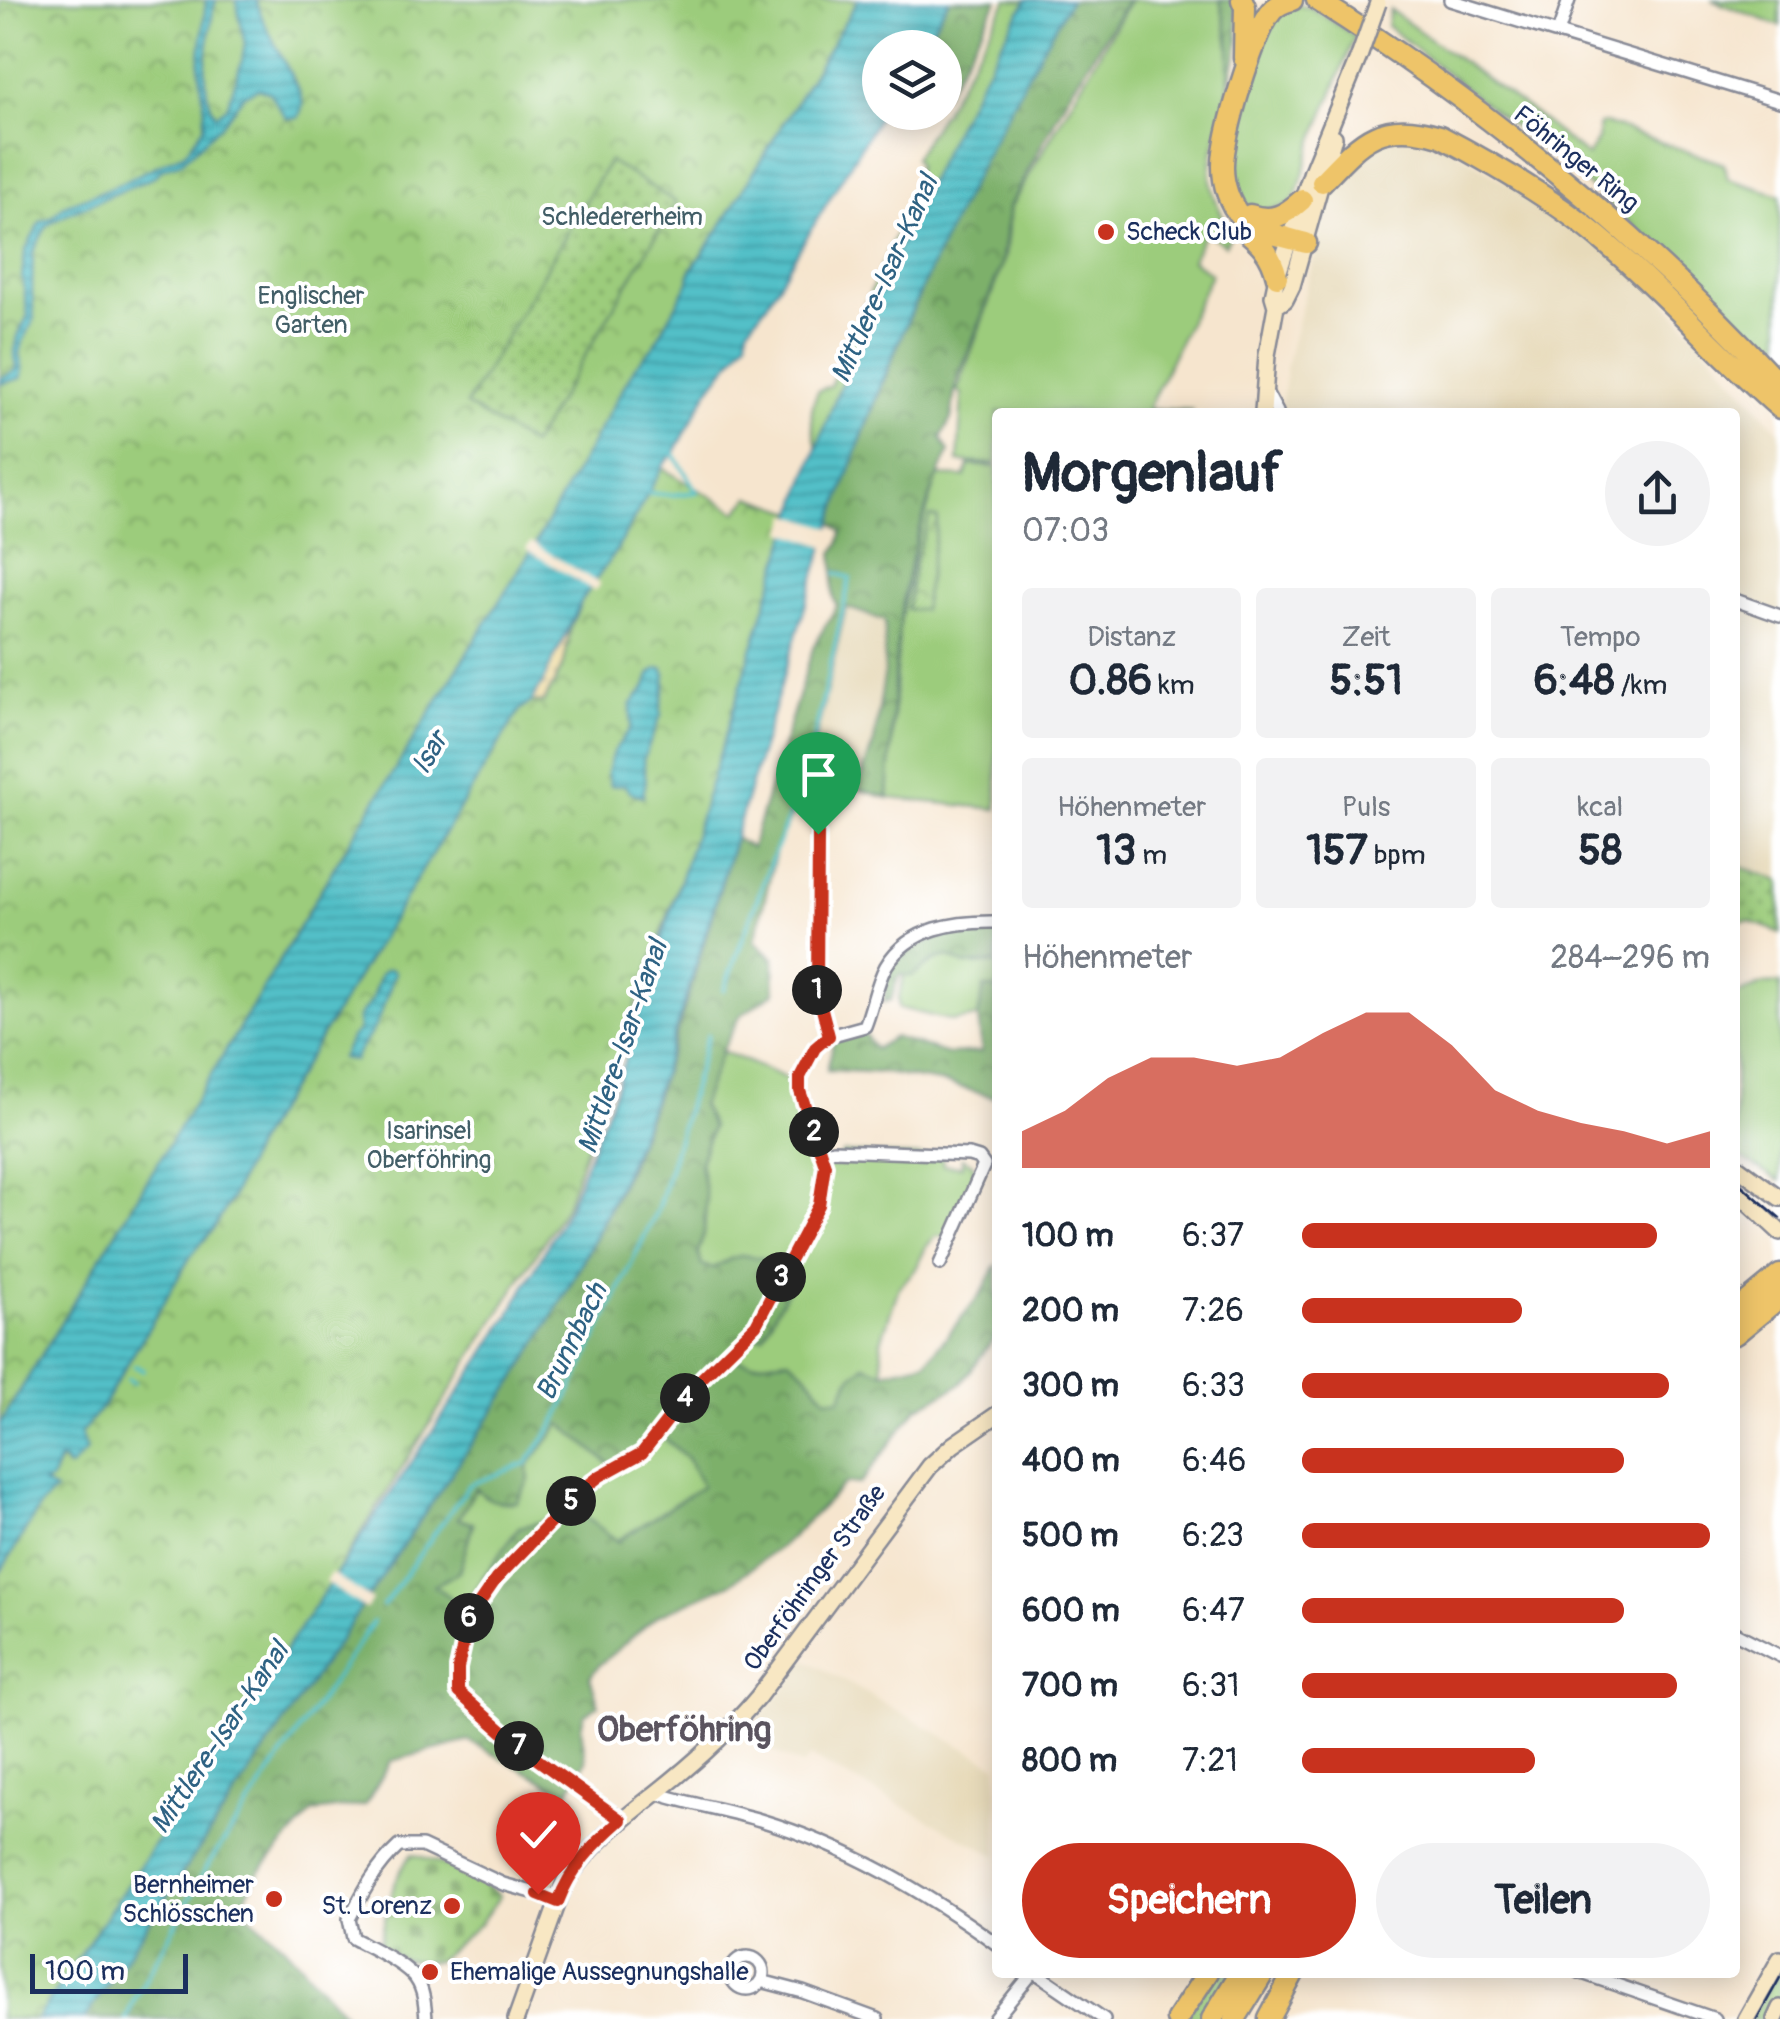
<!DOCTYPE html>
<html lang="de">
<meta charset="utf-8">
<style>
body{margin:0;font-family:Pangolin,sans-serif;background:#f2f2f3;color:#1f2937;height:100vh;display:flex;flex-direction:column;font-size:38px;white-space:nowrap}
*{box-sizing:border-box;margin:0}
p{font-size:32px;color:#747a83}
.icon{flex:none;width:55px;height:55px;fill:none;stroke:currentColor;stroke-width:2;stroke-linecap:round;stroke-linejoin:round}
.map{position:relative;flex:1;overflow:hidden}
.details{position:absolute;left:992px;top:408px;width:748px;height:1570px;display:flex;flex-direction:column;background:#fff;border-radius:10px;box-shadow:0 5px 25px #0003}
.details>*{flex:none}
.fabs{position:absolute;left:862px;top:30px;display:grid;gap:20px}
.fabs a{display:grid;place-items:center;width:100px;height:100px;border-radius:50%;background:#fff;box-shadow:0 5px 25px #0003;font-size:50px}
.scale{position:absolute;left:30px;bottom:25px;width:158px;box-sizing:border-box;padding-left:10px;border:5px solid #1b2f5e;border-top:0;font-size:28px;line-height:35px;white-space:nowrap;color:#1b2f5e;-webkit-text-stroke:8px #fff;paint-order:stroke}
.pin{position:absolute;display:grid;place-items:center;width:85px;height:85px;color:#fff;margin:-102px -42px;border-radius:50% 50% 50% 0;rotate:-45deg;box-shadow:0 0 10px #0007}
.pin .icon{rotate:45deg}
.km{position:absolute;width:50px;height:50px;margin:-25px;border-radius:50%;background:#222;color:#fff;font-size:28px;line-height:50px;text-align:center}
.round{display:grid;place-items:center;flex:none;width:105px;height:105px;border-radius:52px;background:#f2f2f3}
.summary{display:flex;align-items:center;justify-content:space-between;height:170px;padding:0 30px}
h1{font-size:55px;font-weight:700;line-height:75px}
.metrics{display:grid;grid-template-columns:repeat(3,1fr);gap:15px;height:170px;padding:10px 30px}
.metrics div{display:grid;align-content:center;border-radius:10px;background:#f2f2f3;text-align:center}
.metrics b{font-size:42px;font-weight:700}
.metrics small{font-size:28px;font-weight:400}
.metrics p{font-size:28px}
.chart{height:280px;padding:20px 30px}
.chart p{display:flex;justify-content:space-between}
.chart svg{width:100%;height:180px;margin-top:10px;fill:#c8321e;opacity:.7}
.action{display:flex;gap:20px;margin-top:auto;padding:20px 30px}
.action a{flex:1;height:115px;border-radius:60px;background:#c8321e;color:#fff;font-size:40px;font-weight:700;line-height:115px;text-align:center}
.action a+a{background:#f2f2f3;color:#1f2937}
ul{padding:0 30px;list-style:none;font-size:32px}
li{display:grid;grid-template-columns:160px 120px 1fr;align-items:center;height:75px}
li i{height:25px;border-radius:12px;background:#c8321e}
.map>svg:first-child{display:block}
.built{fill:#e7daba}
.grass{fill:#9ccc7b;stroke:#5c7e6c;stroke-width:2.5}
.forest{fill:url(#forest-crowns);stroke:#4c7064;stroke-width:2.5;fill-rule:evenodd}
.sand{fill:url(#sand-dots);stroke:#84847e;stroke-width:2.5}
.cemetery{fill:url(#cemetery-stones);stroke:#5c7e6c;stroke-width:2.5}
.park{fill:url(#park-crowns);stroke:#5c7e6c;stroke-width:2.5}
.garden{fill:url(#garden-dots);stroke:#5c7e6c;stroke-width:2.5}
.water{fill:url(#water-rules);stroke:#367893;stroke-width:2.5}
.pier{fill:#f6e5ce}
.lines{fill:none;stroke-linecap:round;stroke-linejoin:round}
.stream{stroke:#52c0c8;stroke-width:4}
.street-casing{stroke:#888a96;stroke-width:16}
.secondary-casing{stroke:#888a96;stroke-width:20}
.highway-casing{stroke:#888a96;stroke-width:25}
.street{stroke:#fff;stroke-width:11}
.secondary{stroke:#f8e7c3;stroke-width:15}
.highway{stroke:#eec469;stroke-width:20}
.tram{stroke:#1b2f5e;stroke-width:2.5}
.secondary-bridge-casing{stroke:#888a96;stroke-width:20;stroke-linecap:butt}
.secondary-bridge{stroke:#f8e7c3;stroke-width:15}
.route-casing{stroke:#fff;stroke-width:20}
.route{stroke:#c8321e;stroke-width:12}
.poi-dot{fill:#c8321e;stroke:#fff;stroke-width:4}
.labels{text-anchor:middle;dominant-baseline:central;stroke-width:8;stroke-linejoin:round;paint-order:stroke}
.street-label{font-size:25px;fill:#1b2f5e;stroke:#fff}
.park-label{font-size:25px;fill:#425e67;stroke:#fff}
.poi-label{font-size:25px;fill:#1b2f5e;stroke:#fff;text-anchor:start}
.water-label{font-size:28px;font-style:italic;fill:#2e6283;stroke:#fff}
.district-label{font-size:35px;font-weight:bold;fill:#5b545f;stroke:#fff}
</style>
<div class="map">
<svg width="1780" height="2019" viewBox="0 0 1780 2019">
<defs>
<pattern id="forest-crowns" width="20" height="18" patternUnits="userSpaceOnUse" patternTransform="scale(2.5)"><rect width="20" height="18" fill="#7db06b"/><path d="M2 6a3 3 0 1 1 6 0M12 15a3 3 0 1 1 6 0" fill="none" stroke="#66905b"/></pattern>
<pattern id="sand-dots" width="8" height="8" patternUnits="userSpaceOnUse" patternTransform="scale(2.5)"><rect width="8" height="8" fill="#eeda9e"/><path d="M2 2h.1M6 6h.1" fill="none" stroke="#ccbb8a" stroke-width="1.8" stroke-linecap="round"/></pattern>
<pattern id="cemetery-stones" width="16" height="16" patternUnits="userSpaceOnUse" patternTransform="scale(2.5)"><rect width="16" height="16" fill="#9ccc7b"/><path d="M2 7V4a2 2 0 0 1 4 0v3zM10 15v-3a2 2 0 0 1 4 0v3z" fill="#7ea668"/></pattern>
<pattern id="park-crowns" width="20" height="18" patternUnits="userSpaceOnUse" patternTransform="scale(2.5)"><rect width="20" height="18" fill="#9ccc7b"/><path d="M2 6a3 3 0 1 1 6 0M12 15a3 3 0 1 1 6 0" fill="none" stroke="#7ea668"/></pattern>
<pattern id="garden-dots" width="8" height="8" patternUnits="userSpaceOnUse" patternTransform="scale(2.5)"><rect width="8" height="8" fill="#9ccc7b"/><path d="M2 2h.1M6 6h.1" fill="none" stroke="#7ea668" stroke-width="1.8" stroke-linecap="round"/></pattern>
<pattern id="water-rules" width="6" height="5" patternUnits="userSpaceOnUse" patternTransform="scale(2.5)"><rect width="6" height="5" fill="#52c0c8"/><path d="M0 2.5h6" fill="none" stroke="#439ca6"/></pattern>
</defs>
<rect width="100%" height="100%" fill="#fff"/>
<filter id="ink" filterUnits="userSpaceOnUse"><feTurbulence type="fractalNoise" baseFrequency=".01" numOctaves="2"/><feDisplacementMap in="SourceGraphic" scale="20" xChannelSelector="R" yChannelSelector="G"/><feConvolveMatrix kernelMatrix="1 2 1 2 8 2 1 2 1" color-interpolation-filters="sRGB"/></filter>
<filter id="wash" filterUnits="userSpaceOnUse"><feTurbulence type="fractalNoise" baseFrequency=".0048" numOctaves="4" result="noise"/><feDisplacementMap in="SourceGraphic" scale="40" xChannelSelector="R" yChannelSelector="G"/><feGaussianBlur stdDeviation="2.25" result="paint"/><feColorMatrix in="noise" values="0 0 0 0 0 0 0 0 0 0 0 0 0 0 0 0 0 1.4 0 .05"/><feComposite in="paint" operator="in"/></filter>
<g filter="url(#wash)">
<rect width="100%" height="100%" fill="#f6e5ce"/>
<path class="built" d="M1384 135 1438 139 1601 244 1661 296 1780 432V881L1735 864V412H1280L1287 363 1331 189 1343 165Z
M846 606 885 621 884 676 874 742 857 789 818 794 804 790Z
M805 1659 997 1766V1856L810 1757 803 1766 744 1737 792 1679Z"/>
<path class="grass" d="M1007 0H1027C944 144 873 292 817 448 812 424 807 412 819 390L830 386 916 187 917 164 914 158 942 113 945 112V108Z
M1130 0H1220C1227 30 1234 62 1228 92 1216 153 1194 172 1232 232L1225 245 1205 232 1192 260 1211 274 1148 409 1192 410V412H998L997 464 958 462 962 394 957 391 1005 257 1010 208Z
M1711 0H1780V26Z
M1298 5 1312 8 1355 36 1312 145 1298 193 1288 206 1257 212 1237 199 1233 187 1231 154 1257 56 1281 9Z
M1390 10 1528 109 1587 156 1598 140 1599 125 1605 123 1724 164 1728 179 1780 195V365L1600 195 1387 26Z
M969 465 997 467V809L888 798 899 627 916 544 938 476 965 477Z
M947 956 966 965 997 963V988L984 989 978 1017 953 1021 899 1008 898 1000 904 975C916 976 931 960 947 956Z
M1780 983V1181L1735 1154V995L1764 984Z
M722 1051 788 1079 807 1151H813L815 1162 832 1164 844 1153 942 1157 943 1165 962 1166V1158L973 1164 976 1173 947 1237 936 1236 926 1247 916 1269 899 1287 881 1341 883 1372 849 1379 841 1400 826 1398 806 1373 789 1359 753 1363 730 1358 756 1336 732 1258 713 1269 702 1265 698 1253 704 1233 706 1198 700 1162 712 1127 701 1105Z
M561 1423 661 1435 687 1458 703 1486 617 1541 519 1527 463 1606 433 1586 459 1572 473 1524 458 1520 477 1486 527 1466Z
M1780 1968V1999L1771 2019H1751Z
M1214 1973H1234L1205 2019H1184Z"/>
<path class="forest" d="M949 0H998L945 94V48H921Z
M1070 0H1128L1068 95 1009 207 1001 266 956 384 951 419 941 438 949 452C924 505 905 570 899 629 892 685 892 742 888 798L857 789 874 742 884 676 885 621 846 607 804 790 777 846 755 941 774 958 775 992 740 1016 722 1051 701 1105 712 1127 700 1162 706 1198 704 1233 698 1253 702 1265 713 1268C735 1256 742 1251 766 1260L773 1273 792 1281 763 1336H755L731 1358 753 1363 789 1359 806 1373 826 1398 840 1399 849 1379 865 1365 883 1372 926 1362 982 1292 997 1264V1334L961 1384 917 1408 860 1484 846 1483 784 1544 731 1583 657 1616 599 1665 590 1677 599 1705 584 1715 581 1728 586 1761 567 1793 469 1741 391 1761 365 1805 313 1812 259 1872 240 1907 283 1945 349 2019H84L515 1379C563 1301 608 1221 641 1136 678 1039 705 937 735 838L751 848 814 645 837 606C828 590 837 571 833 553L839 545 842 532 832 522 852 462 903 332 960 202 1042 48ZM561 1424 618 1471 661 1435 687 1458 702 1486 618 1541 580 1513 519 1527 463 1606 434 1586 459 1572 473 1523 458 1519 476 1488C488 1502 498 1503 517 1502L529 1480 528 1466Z
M1220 0H1235L1239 42 1229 89V40Z
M972 927 997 932V963L965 965 947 956 936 959 912 976 899 975 891 1000 884 1002C885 994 885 985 888 977 898 944 943 937 972 927Z
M984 988H997V1098L945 1083 885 1073 827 1070 834 1040 864 1033 875 1049 894 1037 948 1054 982 1052 978 1017Z"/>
<path class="sand" d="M571 626 564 664 543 703 531 702Z"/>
<path class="cemetery" d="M412 1854C445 1863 474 1875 500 1896L479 1925 437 1961 422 1962 403 1959 382 1950 380 1941C387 1910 391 1879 412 1854Z"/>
<path class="park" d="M0 0H858L717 233 690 271 689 282 653 347 635 367 535 544 335 866 265 986 0 1424Z
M662 468 737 512 750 497 795 512 714 784 566 1206 323 1594 37 2019H0V1573L41 1504 54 1492 43 1485 51 1479 61 1458 67 1467 82 1444 80 1434 83 1430 102 1407 190 1257 214 1228 230 1201 255 1145 519 711 531 702 544 703 564 664 571 626 582 600 617 549Z
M930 516 938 518 923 610 907 609 916 558Z"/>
<path class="garden" d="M609 161 676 202 532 445 466 405Z
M1735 864 1780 881V933L1750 921H1735Z"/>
<path class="water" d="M206 0H216L213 10C209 41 197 87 216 115L227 107 242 61 245 43 236 0H256L263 20 300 93 303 105 298 118H286L269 92 258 88 243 96 224 122 182 162 164 168 152 178 66 214 47 225 33 252 32 291 34 320 24 339 19 354 23 370 21 378 0 384V379L15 371 17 366 14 356 18 336 28 315 22 276 25 252 40 222 51 218 66 204 108 189 180 155 186 152 204 126 205 111 199 66Z
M858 0H949L921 47 880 48 881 113 766 305 748 328 747 340 708 391 674 454 665 463 617 549 582 600 541 686 531 702 519 711 255 1145 230 1201 214 1228 190 1257 102 1407 80 1434 86 1451 69 1468 63 1460H59L51 1480 43 1484 55 1491 41 1504 0 1573V1424L265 986 335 866 535 544 635 367 653 347 689 282 690 272 717 233Z
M1027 0H1070C1005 111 947 226 897 345 845 471 806 602 767 732 732 849 696 964 660 1080 623 1188 575 1282 515 1379L84 2019H37L481 1359 509 1315 568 1208 615 1090 803 486C864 319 933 153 1027 0Z
M663 668C671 683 659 699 661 715L643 760 646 780 643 796 629 792 625 785 610 786 607 772 613 752 631 728V705L646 687 650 675 656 669Z
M390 969 395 972C389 990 383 1009 375 1026 369 1039 358 1047 354 1061L341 1058 351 1038 359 1030 358 1018 372 1000 380 975 385 970Z"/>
<path class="pier" d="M789 514 835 529 828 547 784 532Z
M531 542 600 584 594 591 526 549Z
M331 1573 372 1600 366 1609 325 1582Z"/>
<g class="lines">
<path class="stream" d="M649 493 672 495 697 492 674 454 670 453
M724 990 773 856 806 775 850 578 836 573
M135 1366 143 1370
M128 1379 134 1383
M383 1606 469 1485 527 1463 555 1424 658 1208 708 1035
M126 2019 134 2000 208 1865 373 1622"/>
</g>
</g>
<g filter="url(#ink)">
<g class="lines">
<g class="street-casing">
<path id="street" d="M1450 0 1780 101
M1558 33 1569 0
M1265 390 1277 412
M1735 600 1780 616
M818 794 817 991 829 1036
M821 1153 833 1150 969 1155 979 1158 984 1165 940 1264
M1735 1633 1780 1656
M656 1793C690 1804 726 1810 760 1820 847 1846 925 1892 998 1945
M621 1819 520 1747 458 1691 457 1668 469 1618 496 1579 583 1490 600 1476 642 1453 694 1386 756 1325 819 1205 825 1165 800 1091V1077L815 1048 829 1036 865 1026C873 1006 876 984 886 966 909 927 957 921 998 922
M731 1973a16 16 0 1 1 32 0a16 16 0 1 1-32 0Z
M1035 1972 1104 2019
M1579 1972 1715 2019
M761 1981 803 1992 877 2019
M426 2019C425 2006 424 1990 416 1979 405 1963 370 1948 353 1938L349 1919C363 1892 376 1867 399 1846H422L503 1884 547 1896 558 1902
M995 2019 1033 1972"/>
</g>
<g class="secondary-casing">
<path id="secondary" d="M1276 306 1285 300 1292 286 1334 137
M1263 412 1267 355 1276 306 1273 296 1277 277 1312 171 1360 54
M1735 1165 1780 1198
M1735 1190 1780 1232
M516 2019 565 1882C590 1845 621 1821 655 1794 692 1765 727 1734 758 1697L930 1466 953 1445 998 1414
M1746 2019 1780 1959
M1775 2019 1780 2008"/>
</g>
<g class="highway-casing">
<path id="highway" d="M1242 0 1245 7 1244 58
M1292 0C1284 2 1277 5 1272 11 1254 32 1222 138 1223 167 1223 184 1229 204 1241 217 1256 232 1286 237 1306 243
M1317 0C1487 107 1643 237 1780 385
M1322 182C1361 141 1379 118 1440 136 1495 165 1560 203 1607 244 1668 296 1720 356 1780 408
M1250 215C1272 223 1285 215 1302 200
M1241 227C1260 242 1271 252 1277 277
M1735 1312 1780 1275
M1735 1334 1780 1297
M1177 2019 1208 1972
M1212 2019 1241 1972
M1235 2019 1264 1972
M1269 2019 1294 1972"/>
</g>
<use href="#street" class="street"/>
<use href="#secondary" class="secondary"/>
<use href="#highway" class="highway"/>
<path class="tram" d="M1735 1180 1780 1218
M1757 2019 1780 1978"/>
<g class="secondary-bridge-casing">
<path id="secondary-bridge" d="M1360 54 1378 3"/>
</g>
<use href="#secondary-bridge" class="secondary-bridge"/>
</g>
</g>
<g class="lines" filter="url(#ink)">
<g class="route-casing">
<path id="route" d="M538 1894 558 1902C571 1867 594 1844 621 1820L520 1747 458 1692V1668L469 1618 496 1579 582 1490 600 1476 642 1453 694 1386 756 1325 819 1205 825 1165 800 1091V1077L815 1048 829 1036 817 990 818 834"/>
</g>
<use href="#route" class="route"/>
</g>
<g class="poi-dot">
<circle cx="1106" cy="232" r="10"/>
<circle cx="274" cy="1899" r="10"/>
<circle cx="452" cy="1906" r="10"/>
<circle cx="430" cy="1972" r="10"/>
</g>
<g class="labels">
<g class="street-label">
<text transform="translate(1576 159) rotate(39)">Föhringer Ring</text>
<text transform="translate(815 1578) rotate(-54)">Oberföhringer Straße</text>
</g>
<g class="park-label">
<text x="622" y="217">Schledererheim</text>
<text x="311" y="296">Englischer<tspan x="311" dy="29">Garten</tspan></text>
<text x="429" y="1131">Isarinsel<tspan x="429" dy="29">Oberföhring</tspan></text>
</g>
<g class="poi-label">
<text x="1126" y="232">Scheck Club</text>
<text x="254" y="1885" text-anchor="end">Bernheimer<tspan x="254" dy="29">Schlösschen</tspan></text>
<text x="432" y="1906" text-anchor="end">St. Lorenz</text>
<text x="450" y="1972">Ehemalige Aussegnungshalle</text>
</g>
<g class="water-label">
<text transform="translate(885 279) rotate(-66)">Mittlere-Isar-Kanal</text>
<text transform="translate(430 753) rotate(-60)">Isar</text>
<text transform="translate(623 1047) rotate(-71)">Mittlere-Isar-Kanal</text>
<text transform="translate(572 1342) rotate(-64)">Brunnbach</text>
<text transform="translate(220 1738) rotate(-56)">Mittlere-Isar-Kanal</text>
</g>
<g class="district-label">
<text x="684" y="1730">Oberföhring</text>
</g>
</g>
</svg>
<div class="fabs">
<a><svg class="icon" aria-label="layers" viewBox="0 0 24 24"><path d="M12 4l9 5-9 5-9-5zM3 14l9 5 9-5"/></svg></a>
</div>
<div class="scale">100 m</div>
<div class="pin" style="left:818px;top:834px;background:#1e9e55"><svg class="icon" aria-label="arrive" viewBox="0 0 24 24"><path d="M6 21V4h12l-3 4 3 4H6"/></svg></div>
<div class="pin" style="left:538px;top:1894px;background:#d93025"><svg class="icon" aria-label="check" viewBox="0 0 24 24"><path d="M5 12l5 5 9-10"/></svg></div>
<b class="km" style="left:817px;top:990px">1</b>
<b class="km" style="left:814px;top:1132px">2</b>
<b class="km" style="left:781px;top:1277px">3</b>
<b class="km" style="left:685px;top:1398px">4</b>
<b class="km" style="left:571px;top:1501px">5</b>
<b class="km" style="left:469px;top:1618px">6</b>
<b class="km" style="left:519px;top:1746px">7</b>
<section class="details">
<div class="summary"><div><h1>Morgenlauf</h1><p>07:03</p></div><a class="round"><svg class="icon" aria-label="share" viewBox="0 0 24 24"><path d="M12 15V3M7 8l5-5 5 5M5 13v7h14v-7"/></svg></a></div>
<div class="metrics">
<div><p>Distanz</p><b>0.86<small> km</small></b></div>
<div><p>Zeit</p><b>5:51</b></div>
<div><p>Tempo</p><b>6:48<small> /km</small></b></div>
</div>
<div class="metrics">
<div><p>Höhenmeter</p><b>13<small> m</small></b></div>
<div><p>Puls</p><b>157<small> bpm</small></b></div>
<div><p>kcal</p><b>58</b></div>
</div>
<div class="chart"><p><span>Höhenmeter</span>284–296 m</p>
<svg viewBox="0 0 160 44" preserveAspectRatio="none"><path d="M0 44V35L10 30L20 22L30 17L40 17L50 19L60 17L70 11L80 6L90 6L100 14L110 25L120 30L130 33L140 35L150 38L160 35V44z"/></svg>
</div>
<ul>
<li><b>100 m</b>6:37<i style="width:87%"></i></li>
<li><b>200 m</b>7:26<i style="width:54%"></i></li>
<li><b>300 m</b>6:33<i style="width:90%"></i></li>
<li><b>400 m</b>6:46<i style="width:79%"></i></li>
<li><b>500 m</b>6:23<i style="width:100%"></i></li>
<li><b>600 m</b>6:47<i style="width:79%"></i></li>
<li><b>700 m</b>6:31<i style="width:92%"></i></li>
<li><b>800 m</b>7:21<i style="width:57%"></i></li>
</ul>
<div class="action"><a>Speichern</a><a>Teilen</a></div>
</section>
</div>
